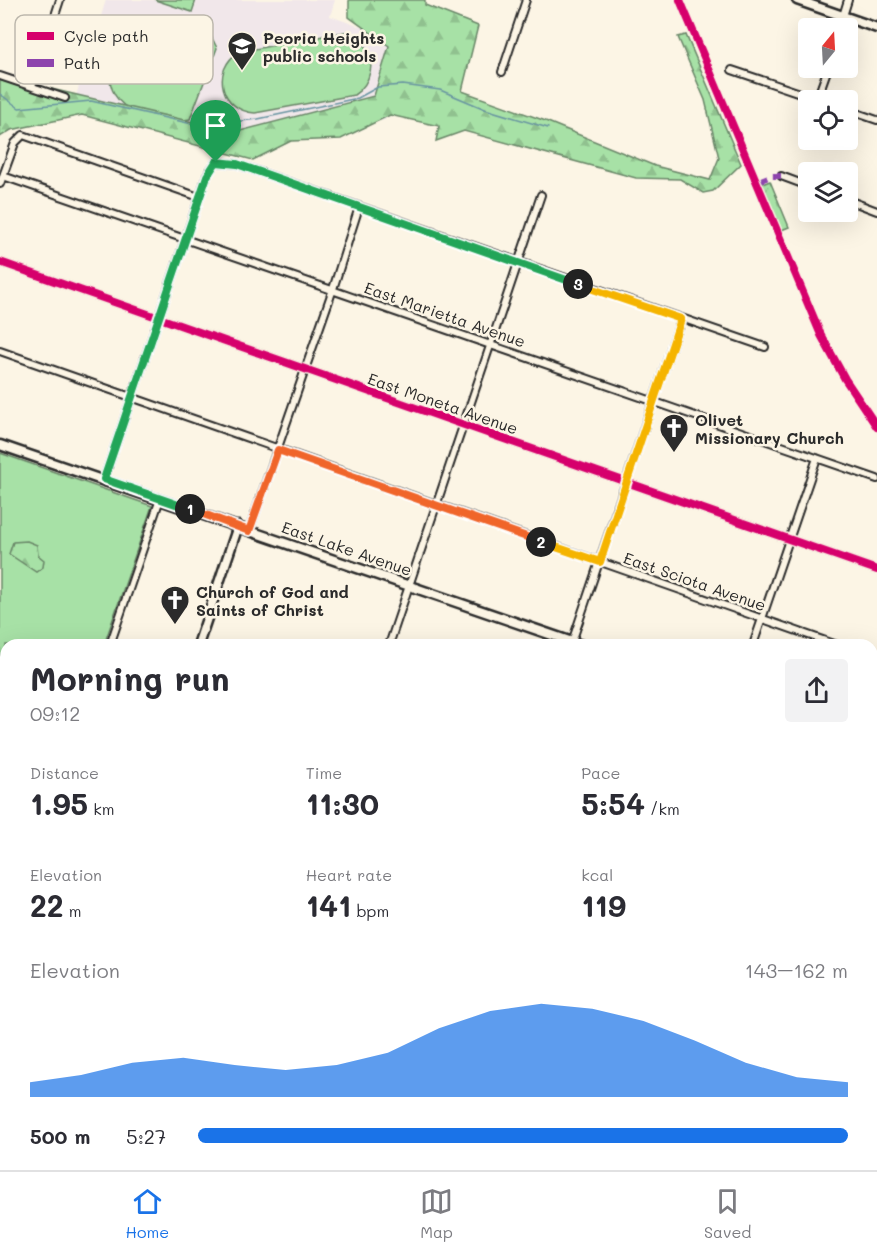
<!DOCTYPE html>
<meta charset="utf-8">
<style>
body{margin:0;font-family:Mali,sans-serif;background:#f2f2f3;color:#2b2b33;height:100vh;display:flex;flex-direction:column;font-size:22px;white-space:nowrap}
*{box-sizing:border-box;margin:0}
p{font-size:20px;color:#7c7c81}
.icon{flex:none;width:33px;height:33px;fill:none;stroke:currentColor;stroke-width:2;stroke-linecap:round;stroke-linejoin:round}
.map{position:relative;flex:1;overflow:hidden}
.drawer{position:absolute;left:0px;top:639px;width:878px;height:531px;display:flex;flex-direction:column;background:#fff;border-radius:18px 18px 0 0;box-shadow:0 6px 24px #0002}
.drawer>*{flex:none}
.needle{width:39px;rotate:18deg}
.buttons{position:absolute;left:798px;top:18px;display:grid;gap:12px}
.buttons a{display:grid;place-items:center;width:60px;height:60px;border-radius:6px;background:#fff;box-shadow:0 6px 24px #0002;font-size:30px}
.pin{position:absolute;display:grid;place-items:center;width:51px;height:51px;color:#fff;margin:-62px -26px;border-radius:50% 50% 50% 0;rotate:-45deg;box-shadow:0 0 6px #0007}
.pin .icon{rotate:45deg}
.km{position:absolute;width:30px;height:30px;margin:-15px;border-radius:50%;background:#222;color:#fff;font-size:16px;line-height:30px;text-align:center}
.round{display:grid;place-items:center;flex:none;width:63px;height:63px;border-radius:6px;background:#f2f2f3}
.summary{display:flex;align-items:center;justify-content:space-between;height:102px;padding:0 30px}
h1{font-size:33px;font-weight:800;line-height:45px}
.metrics{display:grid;grid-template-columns:repeat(3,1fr);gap:9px;height:102px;padding:6px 30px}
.metrics div{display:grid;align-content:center}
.metrics b{font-size:30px;font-weight:800}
.metrics small{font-size:16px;font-weight:400}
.metrics p{font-size:16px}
.chart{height:168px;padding:12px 30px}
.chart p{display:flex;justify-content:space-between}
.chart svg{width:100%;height:108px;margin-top:6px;fill:#1a73e8;opacity:.7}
ul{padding:0 30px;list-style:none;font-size:20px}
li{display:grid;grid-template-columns:96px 72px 1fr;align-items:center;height:45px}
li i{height:15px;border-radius:8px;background:#1a73e8}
.tabs{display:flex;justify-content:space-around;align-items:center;height:84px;border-top:2px solid #e1e1e2;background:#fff;font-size:16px;color:#7c7c81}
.tabs a{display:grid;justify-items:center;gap:3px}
.tabs .current{color:#1a73e8}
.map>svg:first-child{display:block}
.built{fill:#f1e7ea}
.grass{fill:#a7e1a6;stroke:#698668;stroke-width:1.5}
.forest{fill:url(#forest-firs);stroke:#698668;stroke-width:1.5}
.park{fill:url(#park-tufts);stroke:#698668;stroke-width:1.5}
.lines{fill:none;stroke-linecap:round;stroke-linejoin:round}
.stream{stroke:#6794a1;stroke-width:1.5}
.street-casing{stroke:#2b2b2b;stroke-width:10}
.secondary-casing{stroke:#2b2b2b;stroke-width:13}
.street{stroke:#fcf5e5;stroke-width:6}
.secondary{stroke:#fcf5e5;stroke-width:8}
.quiet{stroke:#8e44ad;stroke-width:6;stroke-dasharray:12 6;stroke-linecap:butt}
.cycleway-casing{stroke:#fcf5e5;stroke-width:11}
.cycleway{stroke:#d6006c;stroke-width:8}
.split-1-casing{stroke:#fff;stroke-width:12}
.split-2-casing{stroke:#fff;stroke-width:12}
.split-3-casing{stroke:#fff;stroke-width:12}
.split-4-casing{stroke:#fff;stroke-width:12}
.split-1{stroke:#22a559;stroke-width:8}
.split-2{stroke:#f0652b;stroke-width:8}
.split-3{stroke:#f5b400;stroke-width:8}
.split-4{stroke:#22a559;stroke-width:8}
.labels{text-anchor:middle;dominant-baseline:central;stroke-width:5;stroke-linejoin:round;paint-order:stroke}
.poi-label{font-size:16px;font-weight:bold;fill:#2b2b2b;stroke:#fcf5e5;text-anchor:start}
.street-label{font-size:16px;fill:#2b2b2b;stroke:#fcf5e5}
.key{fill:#fcf5e5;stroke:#bdb8ad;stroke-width:1.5}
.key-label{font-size:16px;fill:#2b2b2b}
</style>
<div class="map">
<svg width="877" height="1170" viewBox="0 0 877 1170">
<defs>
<pattern id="forest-firs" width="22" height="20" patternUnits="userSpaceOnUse" patternTransform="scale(1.5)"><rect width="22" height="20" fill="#a7e1a6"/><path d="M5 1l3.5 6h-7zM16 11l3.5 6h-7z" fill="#90c18f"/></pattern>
<pattern id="park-tufts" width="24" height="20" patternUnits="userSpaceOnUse" patternTransform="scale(1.5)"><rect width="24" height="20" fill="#a7e1a6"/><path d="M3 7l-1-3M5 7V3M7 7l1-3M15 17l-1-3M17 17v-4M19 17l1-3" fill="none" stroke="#90c18f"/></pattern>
</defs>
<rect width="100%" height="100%" fill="#fcf5e5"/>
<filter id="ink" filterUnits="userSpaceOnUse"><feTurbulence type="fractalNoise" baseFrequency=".0167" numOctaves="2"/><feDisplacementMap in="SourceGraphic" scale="12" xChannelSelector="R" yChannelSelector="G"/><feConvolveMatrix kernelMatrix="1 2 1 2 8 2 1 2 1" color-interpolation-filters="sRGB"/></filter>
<g filter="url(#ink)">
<path class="built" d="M106 0H335L330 16 408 44 385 120 218 149 75 99Z
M275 1164H390L388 1170H273Z"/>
<path class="grass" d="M155 0H196L192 12Z
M121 21 177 26 211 36 217 48 190 119C170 123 163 121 144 115 95 101 109 58 121 21Z
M350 31C351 38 358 39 363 44 377 60 371 84 354 95L255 113C221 111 210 70 239 52Z
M0 453 152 506 104 645H6V925L0 942Z"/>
<path class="forest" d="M349 0H425V5L478 26 462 91 543 120 655 166 710 180 719 158 705 100 678 37 686 35 741 164 713 191 703 193 680 179 636 178 464 131 436 141 439 126 390 115 341 139 291 141 253 160 82 115 11 130 0 137V77L197 123 221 136 374 96 389 46 349 17Z
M27 541 37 545 38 555 44 560 43 567 36 572 9 554 13 542Z"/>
<path class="park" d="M770 181 789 227 779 231 760 185Z"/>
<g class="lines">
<path class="stream" d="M0 94 19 108 91 101 201 126
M207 125 258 119 358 98 378 87 403 85 440 90 485 109 548 128
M77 645V643"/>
<g class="street-casing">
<path id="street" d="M843 16 848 0
M841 28 845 17
M732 70 821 100
M502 72 526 0
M0 76 65 98
M32 86 60 0
M817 99 828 68
M848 110 877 120
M3 176 877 479
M781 176 808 186
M0 184 15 143 23 135 199 197
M848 200 877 211
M0 262 877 570
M0 351 837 645
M104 479 207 175 216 162 237 164 765 347
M249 531 333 289 359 207
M110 645 160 499
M389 645 541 195
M571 645 681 319
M753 645 817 458
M872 657 877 659
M872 929 877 931
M0 970 6 953
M0 990 6 992
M872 1025 877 1027
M872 1125 877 1108
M488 1164 505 1170
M209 1170 211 1164
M397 1170 399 1164
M576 1170 578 1164
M665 1170 667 1164
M856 1170 858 1164"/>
</g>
<g class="secondary-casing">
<path id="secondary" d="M797 0 877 28
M0 445 581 645
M198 645 238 526
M872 748 877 750
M872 840 877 823
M20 1170 22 1164
M760 1170 762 1164"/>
</g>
<use href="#street" class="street"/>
<use href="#secondary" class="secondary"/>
<path class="quiet" d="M756 182 771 176H781"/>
<g class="cycleway-casing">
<path id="cycleway" d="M680 0 821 335 845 379 877 427
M0 262 877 570"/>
</g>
<use href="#cycleway" class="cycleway"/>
</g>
</g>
<g class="lines" filter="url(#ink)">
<g class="split-1-casing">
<path id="split-1" d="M190 509 104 479 207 176 216 162"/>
</g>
<g class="split-2-casing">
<path id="split-2" d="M190 509 249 531 278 450 541 542"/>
</g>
<g class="split-3-casing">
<path id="split-3" d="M541 542 600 562 681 319 578 284"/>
</g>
<g class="split-4-casing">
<path id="split-4" d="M216 162 237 164 578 284"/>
</g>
<use href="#split-1" class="split-1"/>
<use href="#split-2" class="split-2"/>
<use href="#split-3" class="split-3"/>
<use href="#split-4" class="split-4"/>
</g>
<defs>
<g id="school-pin" transform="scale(1.5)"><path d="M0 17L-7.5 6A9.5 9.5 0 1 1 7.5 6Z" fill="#2b2b2b" stroke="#fcf5e5"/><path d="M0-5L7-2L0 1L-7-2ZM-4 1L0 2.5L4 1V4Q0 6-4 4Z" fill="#fff"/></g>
<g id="church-pin" transform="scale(1.5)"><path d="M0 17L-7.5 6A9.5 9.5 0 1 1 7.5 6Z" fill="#2b2b2b" stroke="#fcf5e5"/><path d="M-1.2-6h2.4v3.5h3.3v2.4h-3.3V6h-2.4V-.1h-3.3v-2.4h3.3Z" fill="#fff"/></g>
</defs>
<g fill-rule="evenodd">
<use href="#school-pin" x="242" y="46"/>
<use href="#church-pin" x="674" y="428"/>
<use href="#church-pin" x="175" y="600"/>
</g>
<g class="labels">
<g class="poi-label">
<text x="263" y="37">Peoria Heights<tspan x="263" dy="18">public schools</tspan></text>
<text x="695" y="419">Olivet<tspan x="695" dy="18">Missionary Church</tspan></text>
<text x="196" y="591">Church of God and<tspan x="196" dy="18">Saints of Christ</tspan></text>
</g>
<g class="street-label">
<text transform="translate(445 314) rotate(19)">East Marietta Avenue</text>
<text transform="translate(443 403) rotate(19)">East Moneta Avenue</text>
<text transform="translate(347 548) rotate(19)">East Lake Avenue</text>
<text transform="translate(695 581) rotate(19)">East Sciota Avenue</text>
</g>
</g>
<rect x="15" y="15" width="198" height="69" rx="9" class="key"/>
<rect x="27" y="32" width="27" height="8" fill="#d6006c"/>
<rect x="27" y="59" width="27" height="8" fill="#8e44ad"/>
<g class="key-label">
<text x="64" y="42">Cycle path</text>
<text x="64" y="69">Path</text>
</g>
</svg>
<div class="buttons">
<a><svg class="needle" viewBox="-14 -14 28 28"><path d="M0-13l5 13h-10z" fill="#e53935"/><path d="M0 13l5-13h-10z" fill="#7c7c81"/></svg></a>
<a><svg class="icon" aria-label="locate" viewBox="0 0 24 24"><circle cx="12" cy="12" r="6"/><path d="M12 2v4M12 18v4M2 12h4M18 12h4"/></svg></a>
<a><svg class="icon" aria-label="layers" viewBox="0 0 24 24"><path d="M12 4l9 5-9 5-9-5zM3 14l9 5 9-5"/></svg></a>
</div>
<div class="pin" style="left:216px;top:162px;background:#1e9e55"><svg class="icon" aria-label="arrive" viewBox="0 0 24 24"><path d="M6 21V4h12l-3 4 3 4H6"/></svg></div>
<b class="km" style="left:190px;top:509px">1</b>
<b class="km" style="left:541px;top:542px">2</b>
<b class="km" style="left:578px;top:284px">3</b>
<section class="drawer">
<div class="summary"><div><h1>Morning run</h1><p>09:12</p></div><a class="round"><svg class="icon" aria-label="share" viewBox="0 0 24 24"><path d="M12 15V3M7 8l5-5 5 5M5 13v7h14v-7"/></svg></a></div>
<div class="metrics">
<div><p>Distance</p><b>1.95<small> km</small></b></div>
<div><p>Time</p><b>11:30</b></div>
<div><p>Pace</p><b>5:54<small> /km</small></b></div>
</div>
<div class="metrics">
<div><p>Elevation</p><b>22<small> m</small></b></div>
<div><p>Heart rate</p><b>141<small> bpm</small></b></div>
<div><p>kcal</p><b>119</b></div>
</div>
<div class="chart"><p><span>Elevation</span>143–162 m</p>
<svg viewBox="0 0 160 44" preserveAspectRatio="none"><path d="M0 44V38L10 35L20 30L30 28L40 31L50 33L60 31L70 26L80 16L90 9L100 6L110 8L120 13L130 21L140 30L150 36L160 38V44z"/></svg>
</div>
<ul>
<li><b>500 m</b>5:27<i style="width:100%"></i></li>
</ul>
</section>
</div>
<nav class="tabs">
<a class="current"><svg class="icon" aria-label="home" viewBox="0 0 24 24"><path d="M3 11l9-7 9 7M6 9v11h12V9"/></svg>Home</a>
<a><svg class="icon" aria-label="map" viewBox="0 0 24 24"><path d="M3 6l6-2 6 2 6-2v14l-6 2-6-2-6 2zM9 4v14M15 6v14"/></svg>Map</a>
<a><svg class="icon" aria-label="saved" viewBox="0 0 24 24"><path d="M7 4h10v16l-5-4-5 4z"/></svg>Saved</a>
</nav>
